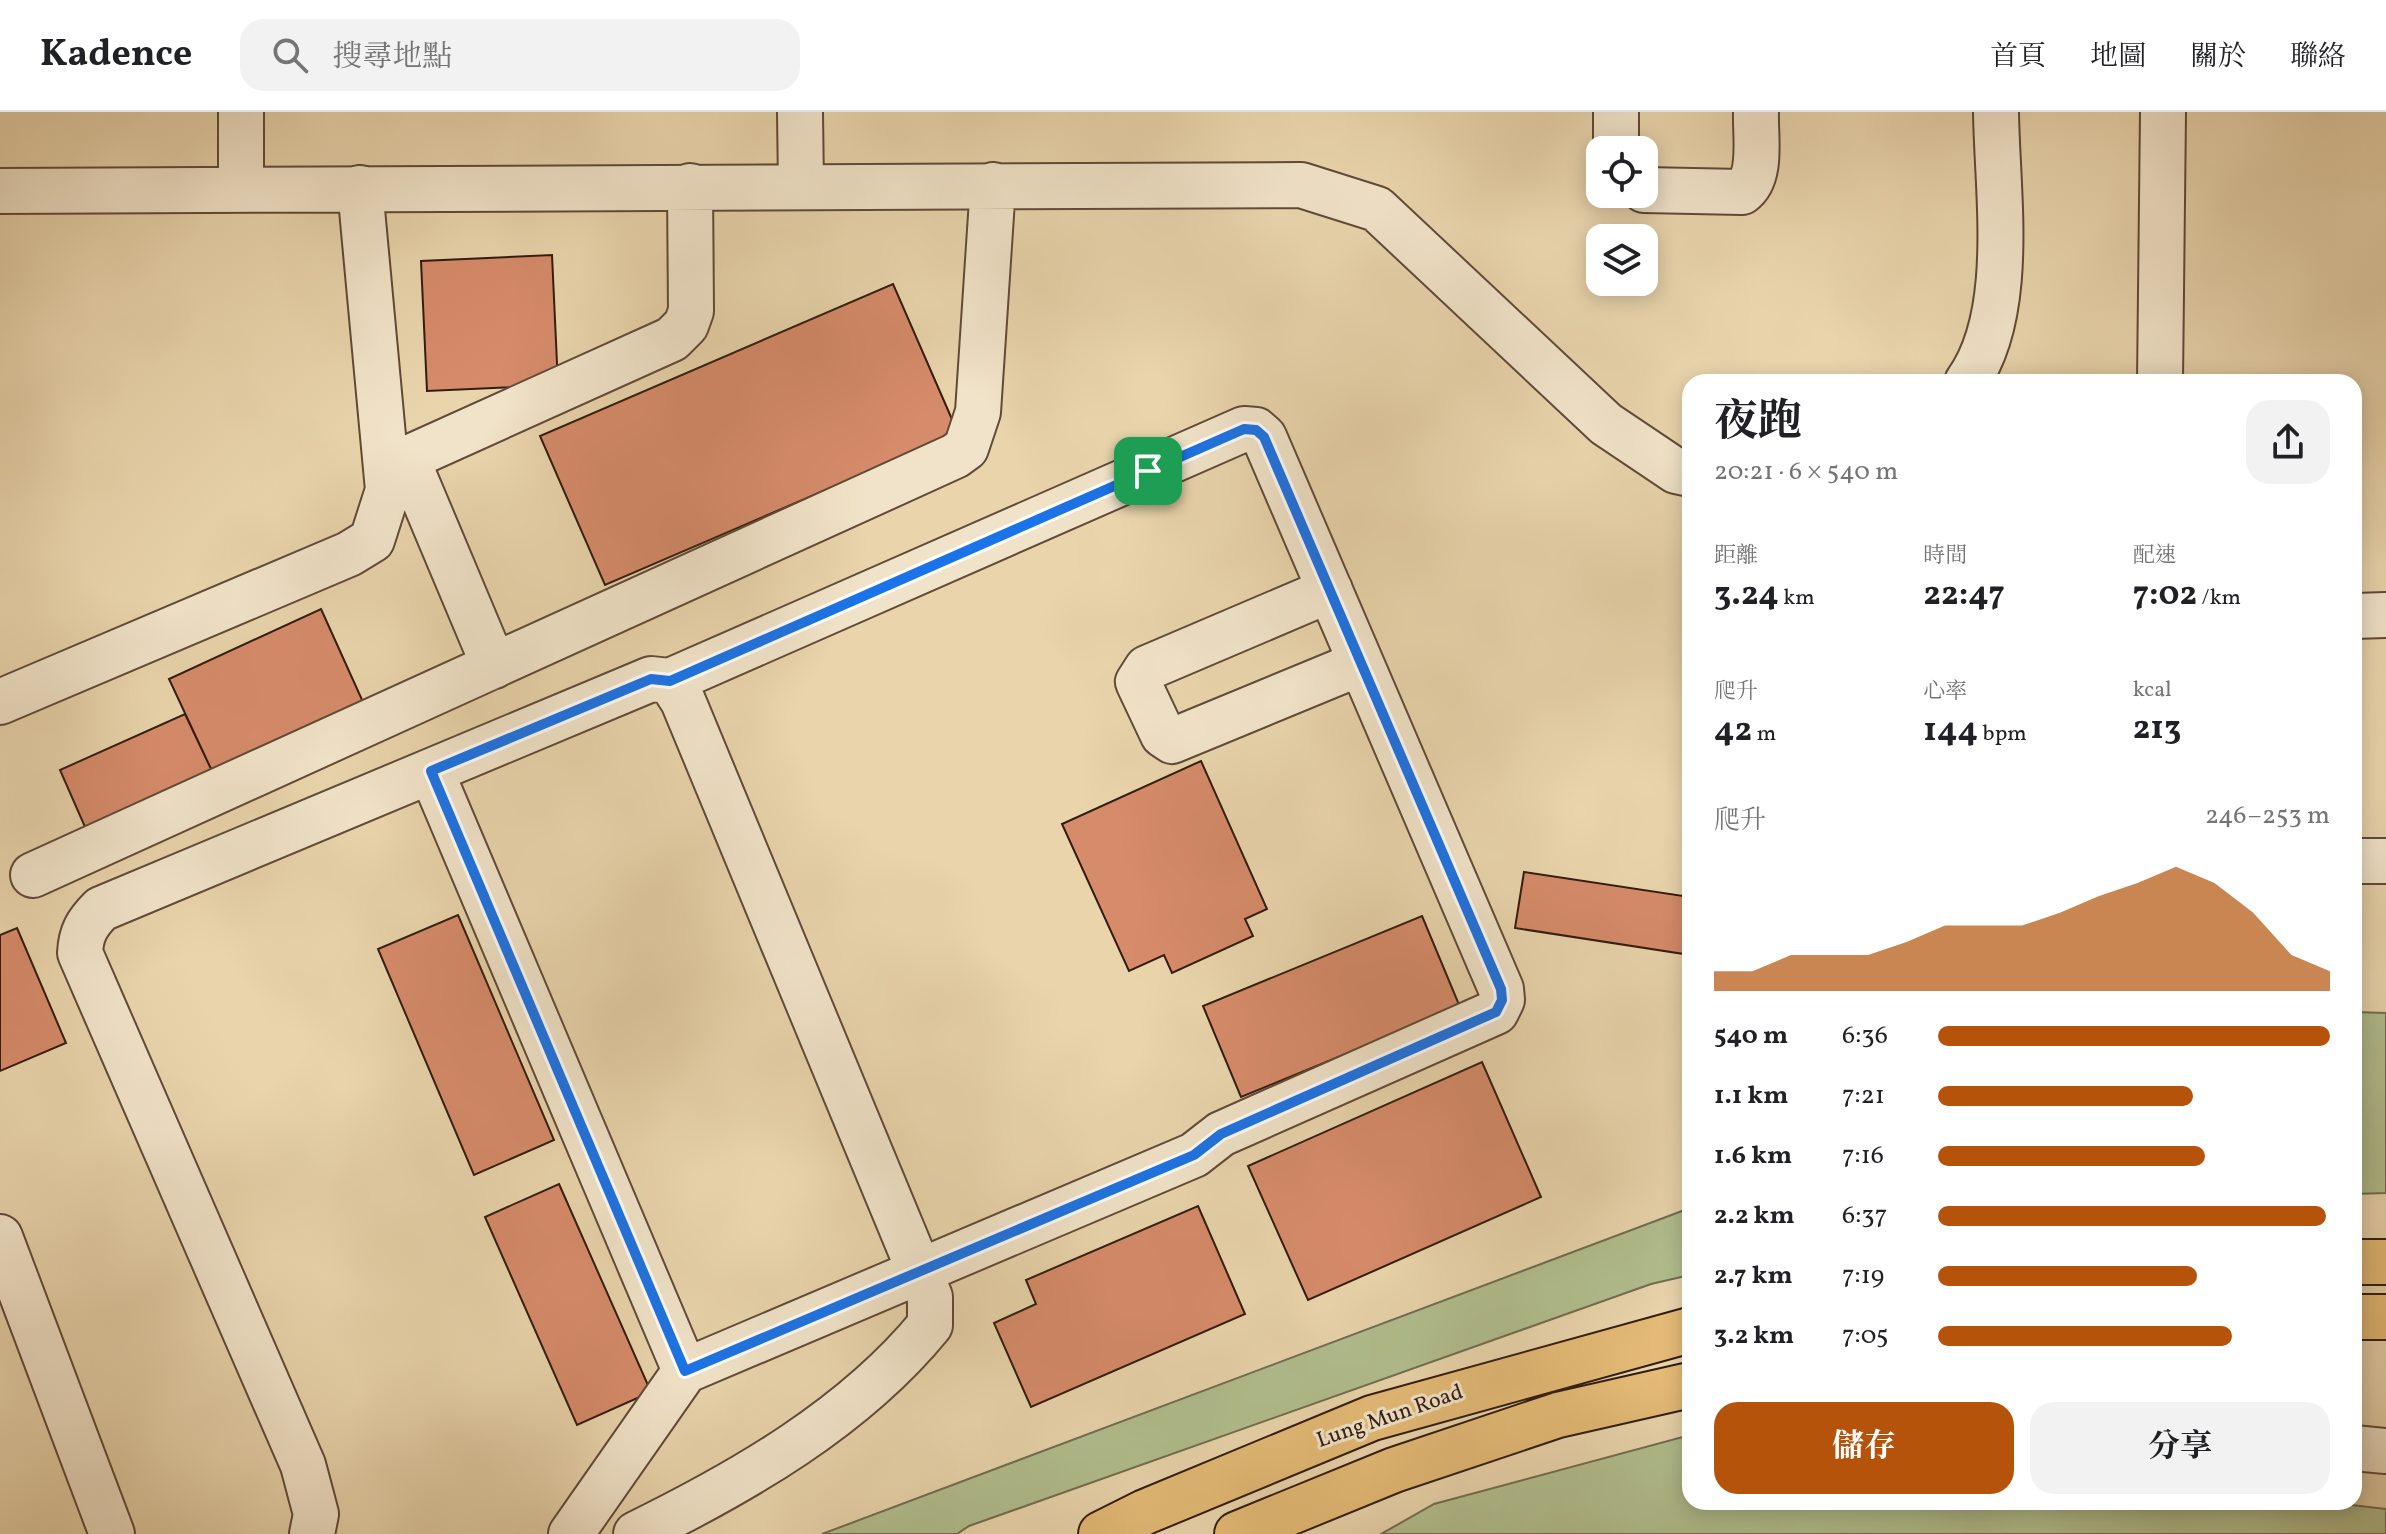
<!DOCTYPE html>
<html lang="zh-TW">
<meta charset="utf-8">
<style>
body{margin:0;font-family:Vollkorn,"Noto Serif TC",serif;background:#f2f2f2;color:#202124;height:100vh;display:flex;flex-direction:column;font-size:30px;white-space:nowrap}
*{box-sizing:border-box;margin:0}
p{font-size:26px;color:#757577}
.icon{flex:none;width:44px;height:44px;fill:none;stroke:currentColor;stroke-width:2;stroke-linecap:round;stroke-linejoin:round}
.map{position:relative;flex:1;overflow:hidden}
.panel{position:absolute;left:1682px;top:262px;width:680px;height:1136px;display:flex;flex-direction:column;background:#fff;border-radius:24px;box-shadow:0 4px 20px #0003}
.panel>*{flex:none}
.tools{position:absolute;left:1586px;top:24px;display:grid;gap:16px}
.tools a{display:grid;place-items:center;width:72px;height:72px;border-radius:16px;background:#fff;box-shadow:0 4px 20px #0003;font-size:40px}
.pin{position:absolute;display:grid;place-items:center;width:68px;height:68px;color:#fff;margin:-34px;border-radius:16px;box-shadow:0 4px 12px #0006}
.round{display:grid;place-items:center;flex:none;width:84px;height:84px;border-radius:24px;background:#f2f2f2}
.head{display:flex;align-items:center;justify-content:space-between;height:136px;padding:0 32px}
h1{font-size:44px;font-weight:700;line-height:60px}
.stats{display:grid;grid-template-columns:repeat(3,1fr);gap:12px;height:136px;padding:8px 32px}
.stats div{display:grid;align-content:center}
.stats b{font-size:34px;font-weight:700}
.stats small{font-size:22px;font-weight:400}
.stats p{font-size:22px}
.chart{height:224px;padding:16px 32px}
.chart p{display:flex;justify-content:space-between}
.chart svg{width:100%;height:144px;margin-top:8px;fill:#b45309;opacity:.7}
.cta{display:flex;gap:16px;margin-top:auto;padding:16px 32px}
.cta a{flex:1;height:92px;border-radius:24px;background:#b45309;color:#fff;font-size:32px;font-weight:700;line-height:92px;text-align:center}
.cta a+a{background:#f2f2f2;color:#202124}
ul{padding:0 32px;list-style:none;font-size:26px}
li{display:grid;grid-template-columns:128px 96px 1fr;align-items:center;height:60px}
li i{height:20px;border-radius:10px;background:#b45309}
header{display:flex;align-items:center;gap:48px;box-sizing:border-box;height:112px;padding:0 40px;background:#fff;border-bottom:2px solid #e0e0e0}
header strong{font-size:38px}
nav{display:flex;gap:44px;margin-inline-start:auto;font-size:28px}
.search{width:560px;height:72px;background:#f2f2f2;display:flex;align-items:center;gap:20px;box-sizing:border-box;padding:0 28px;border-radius:24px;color:#757577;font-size:30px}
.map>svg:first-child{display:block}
.green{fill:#b1be8e;stroke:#726d50;stroke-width:2}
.building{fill:#d68b6a;stroke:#321c11;stroke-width:2}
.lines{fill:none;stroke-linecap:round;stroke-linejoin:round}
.minor-casing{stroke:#604a38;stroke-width:48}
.major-casing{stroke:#321c11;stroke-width:48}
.minor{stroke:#f1e3c9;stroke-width:44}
.major{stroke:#e4ba76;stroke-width:44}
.route-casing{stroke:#fff;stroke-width:16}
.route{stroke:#1a73e8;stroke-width:10}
.labels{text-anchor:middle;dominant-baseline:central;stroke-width:6;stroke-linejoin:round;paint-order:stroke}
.street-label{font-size:22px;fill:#321c11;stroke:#f1e3c9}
</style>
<header>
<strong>Kadence</strong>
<div class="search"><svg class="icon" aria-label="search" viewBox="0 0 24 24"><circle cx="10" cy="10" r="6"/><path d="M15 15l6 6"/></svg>搜尋地點</div>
<nav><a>首頁</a><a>地圖</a><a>關於</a><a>聯絡</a></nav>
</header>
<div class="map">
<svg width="2386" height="1422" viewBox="0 0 2386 1422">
<rect width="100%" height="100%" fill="#e9d4ac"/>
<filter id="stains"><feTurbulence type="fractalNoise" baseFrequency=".0025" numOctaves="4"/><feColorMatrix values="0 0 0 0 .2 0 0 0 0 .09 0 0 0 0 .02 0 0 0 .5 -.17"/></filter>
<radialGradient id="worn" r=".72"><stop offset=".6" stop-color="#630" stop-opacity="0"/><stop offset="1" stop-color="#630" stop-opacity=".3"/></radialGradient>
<path class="green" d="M2354 900 2386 901V1081L2354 1082Z
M1690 1096V1163L1651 1172 969 1414 957 1422H822Z
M1690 1323V1390H2326L2386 1397V1422H1381L1434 1392Z"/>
<path class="building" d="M552 143 558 273 427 279 421 149Z
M893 172 958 321 605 473 540 324Z
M321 497 363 590 212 659 169 567Z
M185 602 212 659 85 715 60 658Z
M1201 649 1267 797 1245 807 1253 824 1172 861 1164 843 1129 859 1062 712Z
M1524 760 1690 785 1684 842 1515 816Z
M458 803 554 1028 474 1063 378 837Z
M1422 804 1460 895 1241 985 1203 894Z
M17 816 66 931 0 959V823Z
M1482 950 1541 1085 1308 1188 1248 1054Z
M559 1072 651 1280 577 1313 485 1105Z
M1198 1094 1245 1202 1031 1295 994 1211 1036 1192 1026 1168Z"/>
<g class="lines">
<g class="minor-casing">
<path id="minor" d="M800 0 801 74
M1616 38V0
M241 78V0
M1644 78 1742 80C1763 65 1755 24 1756 0
M0 79 1301 73 1377 97 1606 312 1676 359 1690 362
M1967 270C2016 202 1997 81 1996 0
M2160 270 2163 0
M407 347 494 554
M386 356 672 227 686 213 691 199 690 74
M1330 478 1147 556 1138 570 1163 623 1172 629 1361 551
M2354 504 2386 503
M0 590 349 442 372 428 388 378 360 76
M431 659 685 1259 571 1422
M2354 749H2386
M33 763 955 344 966 336 978 300 993 73
M0 1125 112 1422
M2354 1336 2386 1339
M312 1422 316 1402 303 1353 80 841C81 821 87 811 101 797L651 567 670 569 1244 317 1256 318 1264 325 1501 877 1502 888 1496 900 1221 1022 1194 1043 685 1259
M636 1422C742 1370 854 1306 930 1213V1185L683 589 670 569"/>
</g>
<g class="major-casing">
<path id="major" d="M2354 1150H2386
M2354 1205H2386
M1101 1422 1145 1400 1372 1306 1690 1218
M1237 1422 1394 1358 1558 1303 1690 1273"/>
</g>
<use href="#minor" class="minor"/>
<use href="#major" class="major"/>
</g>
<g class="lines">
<g class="route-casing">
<path id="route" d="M1244 317 1256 318 1264 325 1501 877 1502 888 1496 900 1221 1022 1194 1043 685 1259 431 659 651 567 670 569Z"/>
</g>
<use href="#route" class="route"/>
</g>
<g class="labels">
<g class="street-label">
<text transform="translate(1390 1305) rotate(-19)">Lung Mun Road</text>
</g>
</g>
<rect width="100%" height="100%" filter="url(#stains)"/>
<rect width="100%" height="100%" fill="url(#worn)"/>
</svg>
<div class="tools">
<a><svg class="icon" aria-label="locate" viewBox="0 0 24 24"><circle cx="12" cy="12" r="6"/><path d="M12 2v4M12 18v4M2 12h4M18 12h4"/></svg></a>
<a><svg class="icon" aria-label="layers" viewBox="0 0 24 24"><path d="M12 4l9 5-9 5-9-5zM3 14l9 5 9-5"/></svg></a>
</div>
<div class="pin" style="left:1148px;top:359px;background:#1e9e55"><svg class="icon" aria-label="arrive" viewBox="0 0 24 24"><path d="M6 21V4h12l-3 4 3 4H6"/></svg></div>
<section class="panel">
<div class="head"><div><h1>夜跑</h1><p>20:21 · 6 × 540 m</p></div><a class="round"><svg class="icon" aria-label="share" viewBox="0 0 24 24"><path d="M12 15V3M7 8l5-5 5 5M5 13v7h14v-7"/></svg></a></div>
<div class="stats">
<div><p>距離</p><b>3.24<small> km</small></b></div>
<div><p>時間</p><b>22:47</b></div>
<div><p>配速</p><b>7:02<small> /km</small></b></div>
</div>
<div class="stats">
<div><p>爬升</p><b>42<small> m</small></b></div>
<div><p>心率</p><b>144<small> bpm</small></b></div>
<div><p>kcal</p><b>213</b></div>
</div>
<div class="chart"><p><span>爬升</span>246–253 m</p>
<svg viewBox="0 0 160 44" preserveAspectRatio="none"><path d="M0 44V38L10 38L20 33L30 33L40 33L50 29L60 24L70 24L80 24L90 20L100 15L110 11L120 6L130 11L140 20L150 33L160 38V44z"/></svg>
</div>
<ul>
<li><b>540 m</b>6:36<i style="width:100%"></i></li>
<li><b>1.1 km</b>7:21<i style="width:65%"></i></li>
<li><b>1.6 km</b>7:16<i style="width:68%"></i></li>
<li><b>2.2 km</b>6:37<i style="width:99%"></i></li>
<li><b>2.7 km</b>7:19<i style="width:66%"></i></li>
<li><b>3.2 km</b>7:05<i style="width:75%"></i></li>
</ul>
<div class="cta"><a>儲存</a><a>分享</a></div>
</section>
</div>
